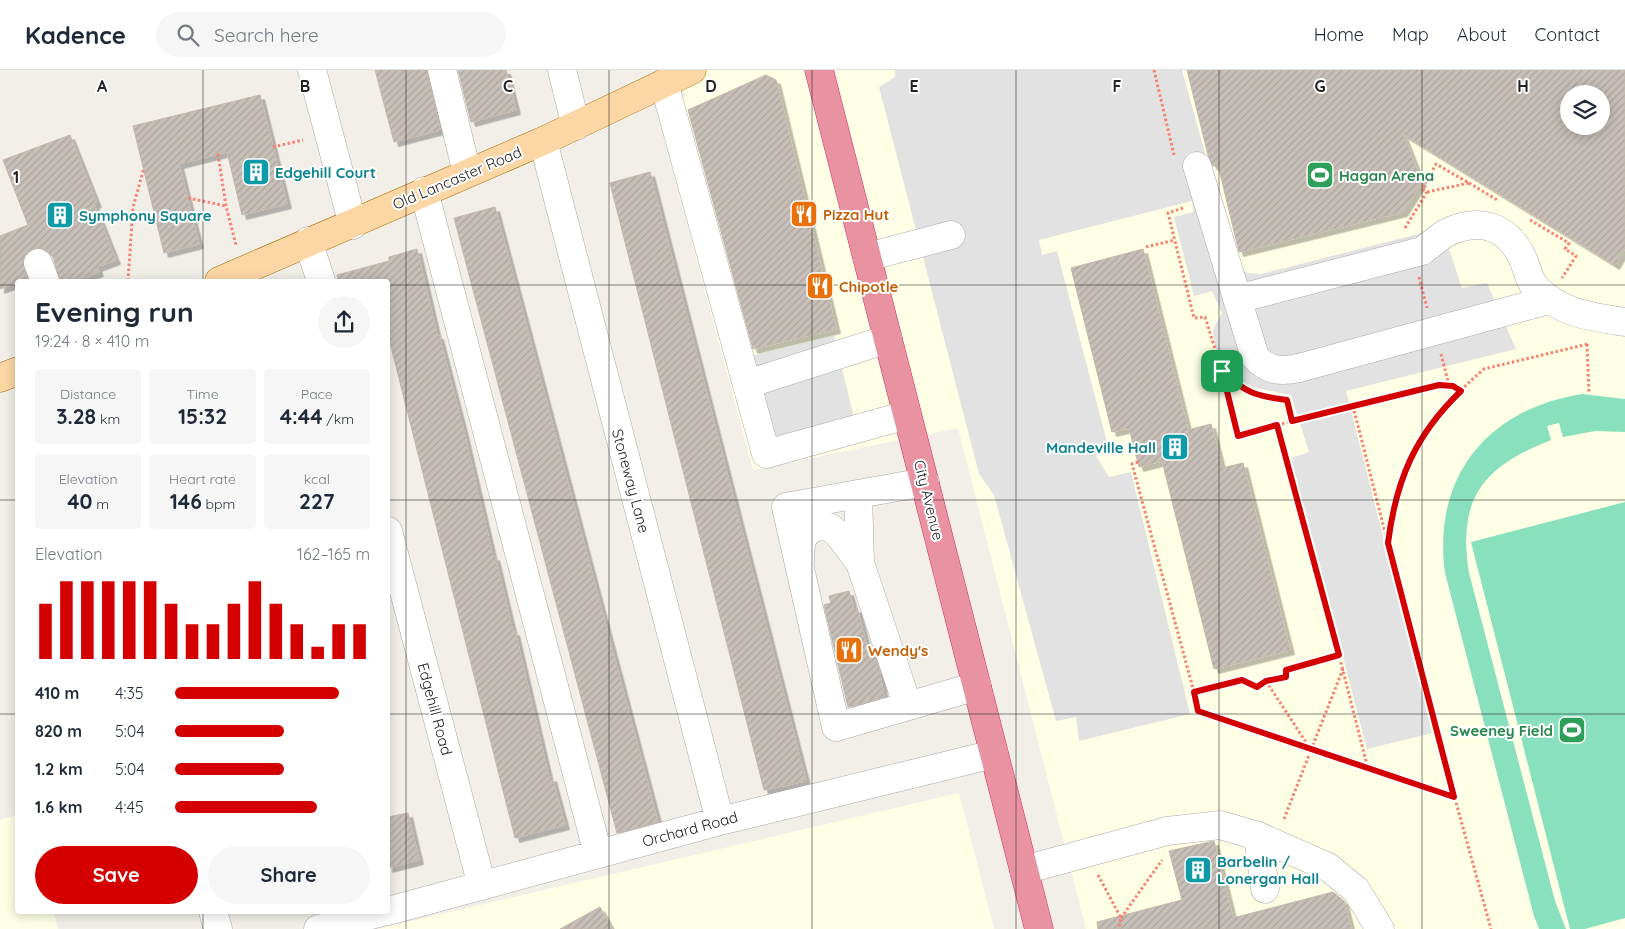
<!DOCTYPE html>
<meta charset="utf-8">
<style>
body{margin:0;font-family:Quicksand,sans-serif;background:#f6f6f7;color:#1f2937;height:100vh;display:flex;flex-direction:column;font-size:19px;white-space:nowrap}
*{box-sizing:border-box;margin:0}
p{font-size:16px;color:#747a83}
.icon{flex:none;width:28px;height:28px;fill:none;stroke:currentColor;stroke-width:2;stroke-linecap:round;stroke-linejoin:round}
.map{position:relative;flex:1;overflow:hidden}
.sheet{position:absolute;left:15px;top:209px;width:375px;height:635px;display:flex;flex-direction:column;background:#fff;border-radius:5px;box-shadow:0 2px 12px #0003}
.sheet>*{flex:none}
.controls{position:absolute;left:1560px;top:15px;display:grid;gap:10px}
.controls a{display:grid;place-items:center;width:50px;height:50px;border-radius:50%;background:#fff;box-shadow:0 2px 12px #0003;font-size:25px}
.pin{position:absolute;display:grid;place-items:center;width:42px;height:42px;color:#fff;margin:-21px;border-radius:10px;box-shadow:0 2px 8px #0006}
.round{display:grid;place-items:center;flex:none;width:52px;height:52px;border-radius:26px;background:#f6f6f7}
.overview{display:flex;align-items:center;justify-content:space-between;height:85px;padding:0 20px}
h1{font-size:28px;font-weight:800;line-height:38px}
.figures{display:grid;grid-template-columns:repeat(3,1fr);gap:8px;height:85px;padding:5px 20px}
.figures div{display:grid;align-content:center;border-radius:5px;background:#f6f6f7;text-align:center}
.figures b{font-size:21px;font-weight:800}
.figures small{font-size:14px;font-weight:400}
.figures p{font-size:14px}
.chart{height:140px;padding:10px 20px}
.chart p{display:flex;justify-content:space-between}
.chart svg{width:100%;height:90px;margin-top:5px;stroke:#d40000;stroke-width:6}
.action{display:flex;gap:10px;margin-top:auto;padding:10px 20px}
.action a{flex:1;height:58px;border-radius:30px;background:#d40000;color:#fff;font-size:20px;font-weight:800;line-height:58px;text-align:center}
.action a+a{background:#f6f6f7;color:#1f2937}
ul{padding:0 20px;list-style:none;font-size:16px}
li{display:grid;grid-template-columns:80px 60px 1fr;align-items:center;height:38px}
li i{height:12px;border-radius:6px;background:#d40000}
header{display:flex;align-items:center;gap:30px;box-sizing:border-box;height:70px;padding:0 25px;background:#fff;border-bottom:1px solid #e0e1e3}
header strong{font-size:24px}
nav{display:flex;gap:28px;margin-inline-start:auto;font-size:18px}
.search{width:350px;height:45px;background:#f6f6f7;display:flex;align-items:center;gap:12px;box-sizing:border-box;padding:0 18px;border-radius:28px;color:#747a83;font-size:19px}
.map>svg:first-child{display:block}
.education{fill:#ffffe5;fill-rule:evenodd}
.pitch{fill:#88e0be}
.parking{fill:#e2e2e2}
.building{fill:url(#building-hatch);stroke:#c4b6ab;fill-rule:evenodd;filter:url(#shadow)}
.lines{fill:none;stroke-linecap:round;stroke-linejoin:round}
.minor-casing{stroke:#a9a9a9;stroke-width:29}
.major-casing{stroke:#a06b00;stroke-width:29}
.highway-casing{stroke:#dc2a67;stroke-width:29}
.path{stroke:#fa8072;stroke-width:3;stroke-dasharray:2.5 2.5;stroke-linecap:butt}
.minor{stroke:#fff;stroke-width:28}
.major{stroke:#fcd6a4;stroke-width:28}
.highway{stroke:#e892a2;stroke-width:28}
.route-casing{stroke:#fff;stroke-width:10}
.route{stroke:#d40000;stroke-width:6}
.grid{fill:none;stroke:#222;stroke-width:1;stroke-opacity:0.55}
.labels{text-anchor:middle;dominant-baseline:central;stroke-width:4;stroke-linejoin:round;paint-order:stroke}
.culture-label{font-size:15px;font-weight:bold;fill:#0d838f;stroke:#fff;text-anchor:start}
.leisure-label{font-size:15px;font-weight:bold;fill:#27864d;stroke:#fff;text-anchor:start}
.street-label{font-size:15px;fill:#222;stroke:#fff}
.food-label{font-size:15px;font-weight:bold;fill:#c56008;stroke:#fff;text-anchor:start}
.grid-label{font-size:16px;text-anchor:middle;font-weight:bold;fill:#222;stroke:#fff;stroke-width:4;stroke-linejoin:round;paint-order:stroke}
</style>
<header>
<strong>Kadence</strong>
<div class="search"><svg class="icon" aria-label="search" viewBox="0 0 24 24"><circle cx="10" cy="10" r="6"/><path d="M15 15l6 6"/></svg>Search here</div>
<nav><a>Home</a><a>Map</a><a>About</a><a>Contact</a></nav>
</header>
<div class="map">
<svg width="1625" height="859" viewBox="0 0 1625 859">
<defs>
<pattern id="building-hatch" width="6" height="6" patternUnits="userSpaceOnUse" patternTransform="scale(1.25)"><rect width="6" height="6" fill="#c7bfb8"/><path d="M-1 1l2-2M0 6l6-6M5 7l2-2" fill="none" stroke="#aba49e"/></pattern>
<filter id="shadow"><feDropShadow dx="4.5" dy="4.5" stdDeviation="0" flood-color="#0004"/></filter>
</defs>
<rect width="100%" height="100%" fill="#f2efe9"/>
<path class="education" d="M679 0H1625V859H1086L958 358 753 400 656 38 685 26ZM1569 24H1601V56H1569Z
M959 723 994 859H378Z
M17 745 18 841H53L58 859H0V750Z"/>
<path class="pitch" d="M1582 324 1625 329V362L1595 361 1563 367 1559 353 1547 356 1551 370C1483 397 1457 428 1469 503L1555 831 1566 859H1539L1534 846 1445 503C1432 406 1488 339 1582 324Z
M1625 432V848L1585 859H1570L1471 472Z"/>
<path class="parking" d="M895 0H1182L1236 196 1248 203 1261 204 1442 158 1462 218 1487 213 1516 279 1346 321 1433 663 1367 679 1291 388 1309 382 1291 325 1241 315 1225 295 1215 277 1213 260 1222 243 1212 221 1194 226 1174 147 1193 142 1192 131 1039 170 1042 185 1057 181 1109 380 1098 381 1096 386 1109 407 1131 402 1190 644 1079 671 1076 647 1056 651 994 425 979 404 879 17 895 7Z
M834 266 860 372 774 394 748 287Z"/>
<path class="building" d="M375 0H427L440 60 394 72Z
M458 0H506L516 40 471 52Z
M1187 0H1625V178L1615 195 1403 64 1422 112 1403 142 1239 182 1218 95 1213 96 1208 85ZM1569 24H1601V56H1569Z
M766 5 776 10 836 259 753 279 688 40Z
M260 25 287 134 242 145 227 82 179 94 199 174 164 183 133 56Z
M70 65 97 133 94 134 116 190 97 197 99 202 75 211H60L53 187 48 181 41 178H33L26 183 23 190 27 209 0 219V166L28 155 3 90Z
M650 102 806 711 764 720 610 113Z
M495 137 658 752 617 763 454 148Z
M417 179 437 265H439L464 362 493 487 495 486 513 562 515 561 549 708 552 707 565 755 515 768 388 265V211H338L337 205 389 191V187Z
M1143 179 1188 360 1211 354 1222 398 1243 393 1290 580 1214 599 1162 391 1139 397 1129 358 1112 362 1071 198Z
M849 521 854 539 857 538 868 581 873 580 879 598 884 627 848 637 824 535 831 533 829 526Z
M408 743 419 790 388 798V747Z
M1214 771 1233 848 1333 822 1344 831 1351 859H1098L1097 852 1182 830 1169 781Z
M600 837 612 859H560Z"/>
<g class="lines">
<g class="minor-casing">
<path id="minor" d="M312 0 353 155
M442 0 467 103
M562 0 576 56
M664 13 766 384 907 345
M543 71 720 751
M1197 96 1255 287C1268 301 1281 302 1299 298L1549 230
M424 121 598 784
M308 171 321 211
M867 187 951 165
M38 193 45 211
M1237 229 1422 181C1429 176 1438 168 1446 163 1477 148 1505 154 1521 185 1527 195 1528 211 1537 219 1562 244 1592 247 1625 252
M747 314 888 269
M925 412 786 437 836 657 977 616
M858 424 860 493 907 634
M388 461 482 816
M800 492C800 479 800 460 817 457 822 456 828 456 832 459 843 467 852 483 860 493
M1258 766 1265 819
M1024 800 1167 761 1220 755 1258 766 1328 797 1356 820 1380 859
M213 841 218 859
M388 841 720 751 994 684
M318 859 386 841"/>
</g>
<g class="major-casing">
<path id="major" d="M219 211 543 71 692 0
M0 308 18 301"/>
</g>
<g class="highway-casing">
<path id="highway" d="M819 0 1039 859"/>
</g>
<path class="path" d="M1154 0 1174 85
M273 77 303 70
M218 84 226 136 236 175
M1469 113 1499 131
M188 128 226 136
M1183 138 1168 143 1194 248 1205 247 1222 301
M1530 150 1569 173 1565 179 1576 186 1562 208
M1405 158 1427 122 1422 119 1436 94 1469 113 1427 122
M1146 177 1175 170
M1419 207 1427 238
M128 211 133 137 144 98
M1587 274 1589 324
M1441 284 1449 315
M1353 336 1425 620 1491 859
M1292 351 1287 330C1255 326 1246 323 1222 301L1238 366 1277 355 1339 585
M1277 355 1439 315 1453 316 1461 321
M1138 392 1132 394 1194 622
M1388 470C1398 394 1426 349 1484 299L1588 274
M1266 611 1311 680
M1311 680 1198 641 1194 622 1243 611 1257 617 1266 611 1286 607V600L1339 585 1368 699
M1311 680 1343 599
M1284 749 1311 680 1453 727
M1098 805 1121 848 1119 859
M1121 848 1162 790"/>
<use href="#minor" class="minor"/>
<use href="#major" class="major"/>
<use href="#highway" class="highway"/>
</g>
<g class="lines">
<g class="route-casing">
<path id="route" d="M1222 301C1246 323 1255 326 1287 330L1292 351 1439 315 1453 316 1461 321C1415 365 1396 410 1388 473L1454 727 1198 641 1194 622 1242 610 1257 617 1266 611 1286 607V600L1339 585 1277 355 1238 366Z"/>
</g>
<use href="#route" class="route"/>
</g>
<path class="grid" d="M203 0V211M406 0V859M609 0V859M812 0V859M1016 0V859M1219 0V859M1422 0V859M0 215H18M388 215H1625M0 430H18M388 430H1625M0 644H18M388 644H1625M203 841V859"/>
<defs>
<g id="building-square" transform="scale(1.4375)"><rect x="-9" y="-9" width="18" height="18" rx="4" fill="#0f9aa8" stroke="#fff"/><path d="M-4-6H4V6H1V3H-1V6H-4ZM-2.5-4.3h1.7v1.8h-1.7ZM.8-4.3h1.7v1.8H.8ZM-2.5-1h1.7V.8h-1.7ZM.8-1h1.7V.8H.8Z" fill="#fff"/></g>
<g id="stadium-square" transform="scale(1.4375)"><rect x="-9" y="-9" width="18" height="18" rx="4" fill="#2e9e5b" stroke="#fff"/><path d="M0-5a6.5 5 0 1 0 0 10a6.5 5 0 1 0 0-10ZM-3.5-1.8h7v3.6h-7Z" fill="#fff"/></g>
<g id="restaurant-square" transform="scale(1.4375)"><rect x="-9" y="-9" width="18" height="18" rx="4" fill="#e8710a" stroke="#fff"/><path d="M-5-6h1v4h1v-4h1v4h1v-4h1v5L-1.5 .5V6h-2V.5L-5-1ZM5-6V6H3V1.5H1.5Q1.5-4 5-6Z" fill="#fff"/></g>
</defs>
<g fill-rule="evenodd">
<use href="#building-square" x="256" y="102"/>
<use href="#stadium-square" x="1320" y="105"/>
<use href="#restaurant-square" x="804" y="144"/>
<use href="#building-square" x="60" y="145"/>
<use href="#restaurant-square" x="820" y="216"/>
<use href="#building-square" x="1175" y="377"/>
<use href="#restaurant-square" x="849" y="580"/>
<use href="#stadium-square" x="1572" y="660"/>
<use href="#building-square" x="1198" y="800"/>
</g>
<g class="labels">
<g class="culture-label">
<text x="275" y="102">Edgehill Court</text>
<text x="79" y="145">Symphony Square</text>
<text x="1156" y="377" text-anchor="end">Mandeville Hall</text>
<text x="1217" y="791">Barbelin /<tspan x="1217" dy="17">Lonergan Hall</tspan></text>
</g>
<g class="leisure-label">
<text x="1339" y="105">Hagan Arena</text>
<text x="1553" y="660" text-anchor="end">Sweeney Field</text>
</g>
<g class="street-label">
<text transform="translate(457 108) rotate(-23)">Old Lancaster Road</text>
<text transform="translate(631 411) rotate(75)">Stoneway Lane</text>
<text transform="translate(929 430) rotate(76)">City Avenue</text>
<text transform="translate(435 639) rotate(75)">Edgehill Road</text>
<text transform="translate(690 759) rotate(-15)">Orchard Road</text>
</g>
<g class="food-label">
<text x="823" y="144">Pizza Hut</text>
<text x="839" y="216">Chipotle</text>
<text x="868" y="580">Wendy's</text>
</g>
</g>
<g class="grid-label">
<text x="102" y="22">A</text>
<text x="305" y="22">B</text>
<text x="508" y="22">C</text>
<text x="711" y="22">D</text>
<text x="914" y="22">E</text>
<text x="1117" y="22">F</text>
<text x="1320" y="22">G</text>
<text x="1523" y="22">H</text>
<text x="16" y="113">1</text>
</g>
</svg>
<div class="controls">
<a><svg class="icon" aria-label="layers" viewBox="0 0 24 24"><path d="M12 4l9 5-9 5-9-5zM3 14l9 5 9-5"/></svg></a>
</div>
<div class="pin" style="left:1222px;top:301px;background:#1e9e55"><svg class="icon" aria-label="arrive" viewBox="0 0 24 24"><path d="M6 21V4h12l-3 4 3 4H6"/></svg></div>
<section class="sheet">
<div class="overview"><div><h1>Evening run</h1><p>19:24 · 8 × 410 m</p></div><a class="round"><svg class="icon" aria-label="share" viewBox="0 0 24 24"><path d="M12 15V3M7 8l5-5 5 5M5 13v7h14v-7"/></svg></a></div>
<div class="figures">
<div><p>Distance</p><b>3.28<small> km</small></b></div>
<div><p>Time</p><b>15:32</b></div>
<div><p>Pace</p><b>4:44<small> /km</small></b></div>
</div>
<div class="figures">
<div><p>Elevation</p><b>40<small> m</small></b></div>
<div><p>Heart rate</p><b>146<small> bpm</small></b></div>
<div><p>kcal</p><b>227</b></div>
</div>
<div class="chart"><p><span>Elevation</span>162–165 m</p>
<svg viewBox="0 0 160 44" preserveAspectRatio="none"><path d="M5 44V17M15 44V6M25 44V6M35 44V6M45 44V6M55 44V6M65 44V17M75 44V27M85 44V27M95 44V17M105 44V6M115 44V17M125 44V27M135 44V38M145 44V27M155 44V27"/></svg>
</div>
<ul>
<li><b>410 m</b>4:35<i style="width:84%"></i></li>
<li><b>820 m</b>5:04<i style="width:56%"></i></li>
<li><b>1.2 km</b>5:04<i style="width:56%"></i></li>
<li><b>1.6 km</b>4:45<i style="width:73%"></i></li>
</ul>
<div class="action"><a>Save</a><a>Share</a></div>
</section>
</div>
